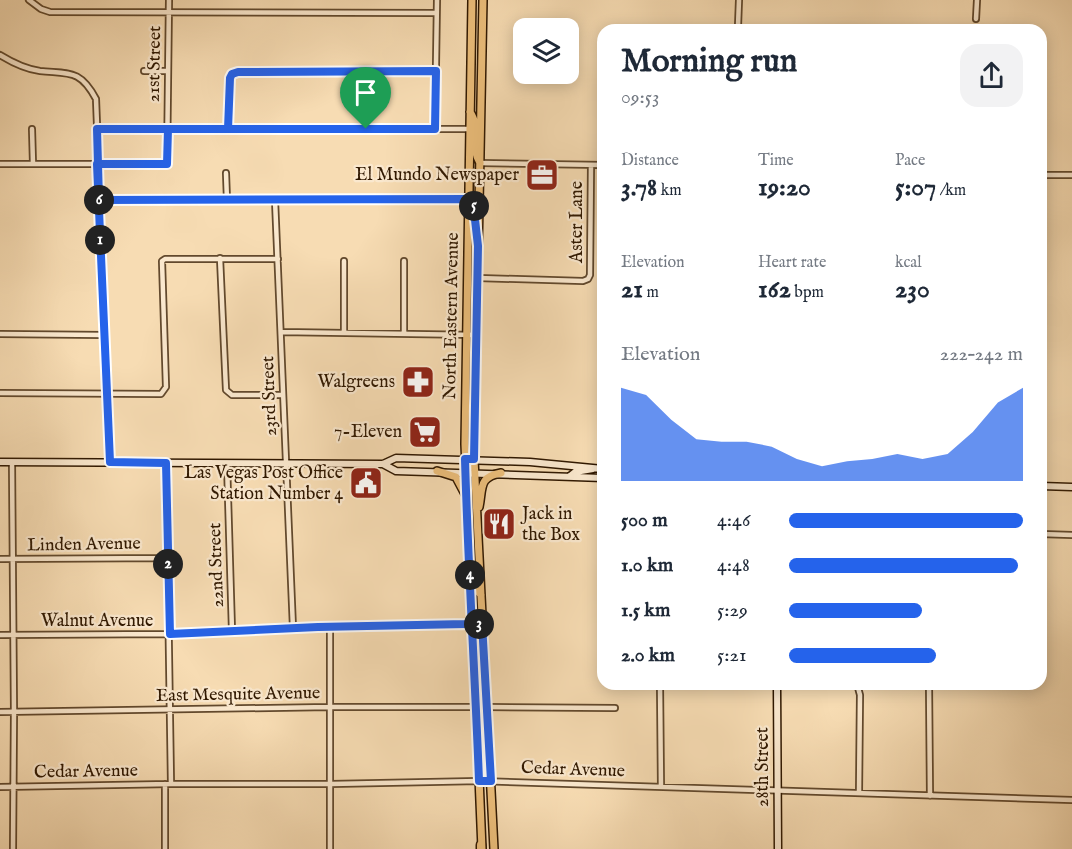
<!DOCTYPE html>
<meta charset="utf-8">
<style>
body{margin:0;font-family:"IM FELL English",serif;background:#f2f2f3;color:#1f2937;height:100vh;display:flex;flex-direction:column;font-size:22px;white-space:nowrap}
*{box-sizing:border-box;margin:0}
p{font-size:20px;color:#747a83}
.icon{flex:none;width:33px;height:33px;fill:none;stroke:currentColor;stroke-width:2;stroke-linecap:round;stroke-linejoin:round}
.map{position:relative;flex:1;overflow:hidden}
.details{position:absolute;left:597px;top:24px;width:450px;height:666px;display:flex;flex-direction:column;background:#fff;border-radius:18px;box-shadow:0 3px 15px #0003}
.details>*{flex:none}
.tools{position:absolute;left:513px;top:18px;display:grid;gap:12px}
.tools a{display:grid;place-items:center;width:66px;height:66px;border-radius:12px;background:#fff;box-shadow:0 3px 15px #0003;font-size:30px}
.pin{position:absolute;display:grid;place-items:center;width:51px;height:51px;color:#fff;margin:-62px -26px;border-radius:50% 50% 50% 0;rotate:-45deg;box-shadow:0 0 6px #0007}
.pin .icon{rotate:45deg}
.km{position:absolute;width:30px;height:30px;margin:-15px;border-radius:50%;background:#222;color:#fff;font-size:16px;line-height:30px;text-align:center}
.round{display:grid;place-items:center;flex:none;width:63px;height:63px;border-radius:18px;background:#f2f2f3}
.overview{display:flex;align-items:center;justify-content:space-between;height:102px;padding:0 24px}
h1{font-size:33px;font-weight:700;line-height:45px}
.figures{display:grid;grid-template-columns:repeat(3,1fr);gap:9px;height:102px;padding:6px 24px}
.figures div{display:grid;align-content:center}
.figures b{font-size:26px;font-weight:700}
.figures small{font-size:16px;font-weight:400}
.figures p{font-size:16px}
.chart{height:168px;padding:12px 24px}
.chart p{display:flex;justify-content:space-between}
.chart svg{width:100%;height:108px;margin-top:6px;fill:#2563eb;opacity:.7}
ul{padding:0 24px;list-style:none;font-size:20px}
li{display:grid;grid-template-columns:96px 72px 1fr;align-items:center;height:45px}
li i{height:15px;border-radius:8px;background:#2563eb}
.map>svg:first-child{display:block}
.lines{fill:none;stroke-linecap:round;stroke-linejoin:round}
.street-casing{stroke:#62492d;stroke-width:8}
.secondary-casing{stroke:#301800;stroke-width:9}
.primary-casing{stroke:#301800;stroke-width:10}
.highway-casing{stroke:#301800;stroke-width:11}
.street{stroke:#fae8ce;stroke-width:4.5}
.secondary{stroke:#fae8ce;stroke-width:6}
.primary{stroke:#ecbe7a;stroke-width:7}
.highway{stroke:#ecbe7a;stroke-width:8}
.route-casing{stroke:#fff;stroke-width:12}
.route{stroke:#2563eb;stroke-width:8}
.labels{text-anchor:middle;dominant-baseline:central;stroke-width:4.5;stroke-linejoin:round;paint-order:stroke}
.street-label{font-size:18px;fill:#301800;stroke:#fae8ce}
.poi-label{font-size:18px;fill:#301800;stroke:#fae8ce;text-anchor:end}
</style>
<div class="map">
<svg width="1072" height="849" viewBox="0 0 1072 849">
<rect width="100%" height="100%" fill="#f7dcb3"/>
<filter id="stains"><feTurbulence type="fractalNoise" baseFrequency=".00333" numOctaves="4"/><feColorMatrix values="0 0 0 0 .2 0 0 0 0 .09 0 0 0 0 .02 0 0 0 .5 -.17"/></filter>
<radialGradient id="worn" r=".72"><stop offset=".6" stop-color="#630" stop-opacity="0"/><stop offset="1" stop-color="#630" stop-opacity=".3"/></radialGradient>
<g class="lines">
<g class="street-casing">
<path id="street" d="M29 0 41 9 50 12 436 13
M976 19 977 0
M738 26 739 0
M0 55C13 63 25 69 40 71 69 74 80 69 96 99L110 462
M144 71H168
M32 129 33 164
M97 129H470
M228 129 230 78 232 74 238 72 436 71
M435 129 437 0
M480 163 603 165
M0 164H167L169 0
M226 173 227 200
M1041 175H1072
M99 200 469 199
M275 200 293 628
M220 258 226 390 232 395H283
M344 261V333
M404 261V334
M478 278 583 281 588 279 590 275 591 165
M281 332 477 335
M0 334 104 335
M0 393 161 394 166 387 162 261 165 259H278
M12 462 14 712 13 849
M166 463 171 784
M227 463 232 631
M1041 534 1072 535
M0 559 168 558
M330 626V849
M0 635 170 634 330 626 482 623
M660 684 661 787
M857 684 860 695 859 793
M929 684 930 796
M487 707 615 708
M0 712 330 707H476
M165 784V849
M0 787 171 784H331L479 781 1072 800"/>
</g>
<g class="secondary-casing">
<path id="secondary" d="M0 462 383 464 396 458 530 462 603 469
M383 464 396 471 603 478
M570 476 575 472 593 469
M1041 486 1072 487
M777 684 778 849"/>
</g>
<g class="primary-casing">
<path id="primary" d="M472 0 465 444 482 849
M483 0 474 459 494 849
M470 112C482 130 469 146 480 163
M469 199 473 202 476 226
M437 471 456 477 465 494
M479 507C483 488 478 477 501 473
M469 566 474 569 476 589 481 595"/>
</g>
<g class="highway-casing">
<path id="highway" d="M481 849V845"/>
</g>
<use href="#street" class="street"/>
<use href="#secondary" class="secondary"/>
<use href="#primary" class="primary"/>
<use href="#highway" class="highway"/>
</g>
<g class="lines">
<g class="route-casing">
<path id="route" d="M366 129H168L167 164H97C101 263 106 363 110 462L166 463 170 634 318 627 466 624 482 623 491 781H479C475 674 468 567 465 459H474L478 246 473 202 469 199 99 200 97 129H228L230 78 232 74 238 72 436 71 435 129H366"/>
</g>
<use href="#route" class="route"/>
</g>
<defs>
<g id="office-square" transform="scale(1.725)"><rect x="-9" y="-9" width="18" height="18" rx="4" fill="#8f2418" stroke="#fae8ce"/><path d="M-6-3h4V-5.5h4V-3h4V5H-6ZM-1-4.5V-3h2v-1.5ZM-6 0V1H6V0Z" fill="#fff"/></g>
<g id="pharmacy-square" transform="scale(1.725)"><rect x="-9" y="-9" width="18" height="18" rx="4" fill="#8f2418" stroke="#fae8ce"/><path d="M-2-6h4v4h4v4h-4v4h-4v-4h-4v-4h4Z" fill="#fff"/></g>
<g id="supermarket-square" transform="scale(1.725)"><rect x="-9" y="-9" width="18" height="18" rx="4" fill="#8f2418" stroke="#fae8ce"/><path d="M-6-5.5h2.5l.6 2H6L4.5 2H-2.5L-4.4-4H-6ZM-1.5 3.2a1.3 1.3 0 1 0 .1 0ZM3 3.2a1.3 1.3 0 1 0 .1 0Z" fill="#fff"/></g>
<g id="civic-square" transform="scale(1.725)"><rect x="-9" y="-9" width="18" height="18" rx="4" fill="#8f2418" stroke="#fae8ce"/><path d="M-.6-6.5H3V-4.5H.6V-3L4-1V1h2V6H-6V1h2V-1L-.6-3ZM-1.2 2.5V6h2.4V2.5Z" fill="#fff"/></g>
<g id="restaurant-square" transform="scale(1.725)"><rect x="-9" y="-9" width="18" height="18" rx="4" fill="#8f2418" stroke="#fae8ce"/><path d="M-5-6h1v4h1v-4h1v4h1v-4h1v5L-1.5 .5V6h-2V.5L-5-1ZM5-6V6H3V1.5H1.5Q1.5-4 5-6Z" fill="#fff"/></g>
</defs>
<g fill-rule="evenodd">
<use href="#office-square" x="542" y="175"/>
<use href="#pharmacy-square" x="418" y="382"/>
<use href="#supermarket-square" x="425" y="432"/>
<use href="#civic-square" x="366" y="483"/>
<use href="#restaurant-square" x="499" y="524"/>
</g>
<g class="labels">
<g class="street-label">
<text transform="translate(155 64) rotate(-89)">21st Street</text>
<text transform="translate(577 222) rotate(-90)">Aster Lane</text>
<text transform="translate(452 316) rotate(-89)">North Eastern Avenue</text>
<text transform="translate(270 396) rotate(-92)">23rd Street</text>
<text transform="translate(84 545) rotate(-1)">Linden Avenue</text>
<text transform="translate(217 565) rotate(-92)">22nd Street</text>
<text x="97" y="621">Walnut Avenue</text>
<text transform="translate(238 695) rotate(-1)">East Mesquite Avenue</text>
<text transform="translate(763 767) rotate(-90)">28th Street</text>
<text transform="translate(573 770) rotate(2)">Cedar Avenue</text>
<text transform="translate(86 772) rotate(-1)">Cedar Avenue</text>
</g>
<g class="poi-label">
<text x="519" y="175">El Mundo Newspaper</text>
<text x="395" y="382">Walgreens</text>
<text x="402" y="432">7-Eleven</text>
<text x="343" y="473">Las Vegas Post Office<tspan x="343" dy="21">Station Number 4</tspan></text>
<text x="522" y="514" text-anchor="start">Jack in<tspan x="522" dy="21">the Box</tspan></text>
</g>
</g>
<rect width="100%" height="100%" filter="url(#stains)"/>
<rect width="100%" height="100%" fill="url(#worn)"/>
</svg>
<div class="tools">
<a><svg class="icon" aria-label="layers" viewBox="0 0 24 24"><path d="M12 4l9 5-9 5-9-5zM3 14l9 5 9-5"/></svg></a>
</div>
<div class="pin" style="left:366px;top:129px;background:#1e9e55"><svg class="icon" aria-label="arrive" viewBox="0 0 24 24"><path d="M6 21V4h12l-3 4 3 4H6"/></svg></div>
<b class="km" style="left:100px;top:240px">1</b>
<b class="km" style="left:168px;top:564px">2</b>
<b class="km" style="left:479px;top:624px">3</b>
<b class="km" style="left:470px;top:575px">4</b>
<b class="km" style="left:474px;top:206px">5</b>
<b class="km" style="left:99px;top:200px">6</b>
<section class="details">
<div class="overview"><div><h1>Morning run</h1><p>09:53</p></div><a class="round"><svg class="icon" aria-label="share" viewBox="0 0 24 24"><path d="M12 15V3M7 8l5-5 5 5M5 13v7h14v-7"/></svg></a></div>
<div class="figures">
<div><p>Distance</p><b>3.78<small> km</small></b></div>
<div><p>Time</p><b>19:20</b></div>
<div><p>Pace</p><b>5:07<small> /km</small></b></div>
</div>
<div class="figures">
<div><p>Elevation</p><b>21<small> m</small></b></div>
<div><p>Heart rate</p><b>162<small> bpm</small></b></div>
<div><p>kcal</p><b>230</b></div>
</div>
<div class="chart"><p><span>Elevation</span>222–242 m</p>
<svg viewBox="0 0 160 44" preserveAspectRatio="none"><path d="M0 44V6L10 9L20 19L30 27L40 28L50 28L60 30L70 35L80 38L90 36L100 35L110 33L120 35L130 33L140 24L150 12L160 6V44z"/></svg>
</div>
<ul>
<li><b>500 m</b>4:46<i style="width:100%"></i></li>
<li><b>1.0 km</b>4:48<i style="width:98%"></i></li>
<li><b>1.5 km</b>5:29<i style="width:57%"></i></li>
<li><b>2.0 km</b>5:21<i style="width:63%"></i></li>
</ul>
</section>
</div>
